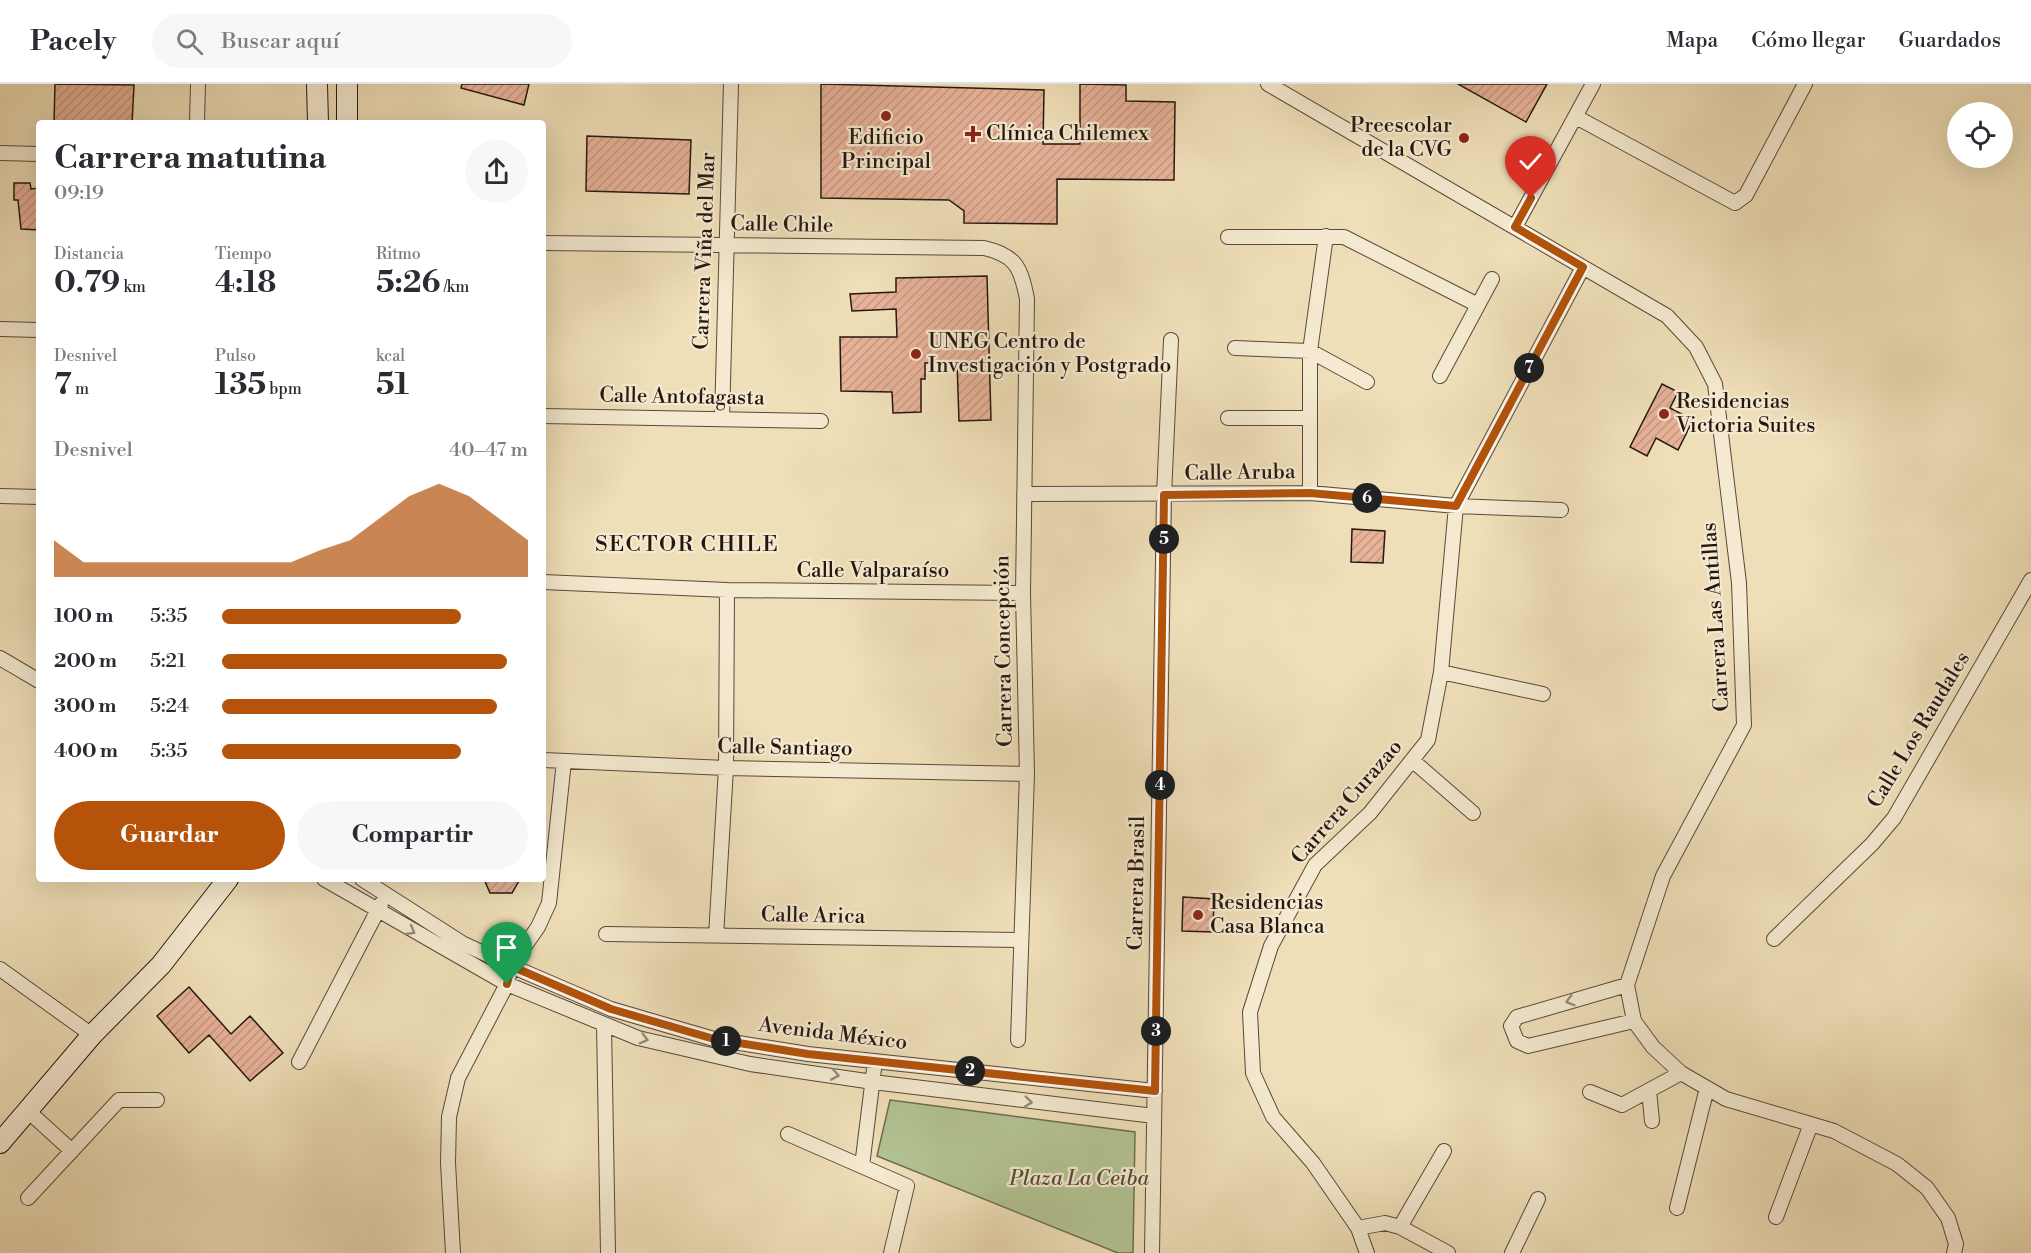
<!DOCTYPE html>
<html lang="es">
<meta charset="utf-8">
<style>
body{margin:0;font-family:"Libre Bodoni",serif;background:#f7f7f7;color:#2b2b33;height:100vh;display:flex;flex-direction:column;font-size:22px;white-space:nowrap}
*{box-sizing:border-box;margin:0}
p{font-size:20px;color:#7c7c81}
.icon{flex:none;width:33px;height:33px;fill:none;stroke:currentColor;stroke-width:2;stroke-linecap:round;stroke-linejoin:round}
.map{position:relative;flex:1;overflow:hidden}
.sheet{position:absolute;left:36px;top:36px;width:510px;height:762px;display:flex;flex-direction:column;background:#fff;border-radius:6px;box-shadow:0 6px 24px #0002}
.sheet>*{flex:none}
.buttons{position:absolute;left:1947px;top:18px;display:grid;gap:12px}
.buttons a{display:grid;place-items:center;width:66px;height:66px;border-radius:50%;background:#fff;box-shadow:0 6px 24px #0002;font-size:30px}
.pin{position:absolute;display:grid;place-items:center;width:51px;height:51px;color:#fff;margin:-62px -26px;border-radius:50% 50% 50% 0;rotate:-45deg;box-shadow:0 0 6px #0007}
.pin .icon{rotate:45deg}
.km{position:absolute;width:30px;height:30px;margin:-15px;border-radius:50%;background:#222;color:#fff;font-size:16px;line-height:30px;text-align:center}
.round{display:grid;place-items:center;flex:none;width:63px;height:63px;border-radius:32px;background:#f7f7f7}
.summary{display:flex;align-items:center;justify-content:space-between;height:102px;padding:0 18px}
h1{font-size:33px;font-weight:800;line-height:45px}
.metrics{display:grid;grid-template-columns:repeat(3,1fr);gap:9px;height:102px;padding:6px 18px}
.metrics div{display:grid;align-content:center}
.metrics b{font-size:30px;font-weight:800}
.metrics small{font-size:16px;font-weight:400}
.metrics p{font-size:16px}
.chart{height:168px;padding:12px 18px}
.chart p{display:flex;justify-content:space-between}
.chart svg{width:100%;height:108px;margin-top:6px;fill:#b45309;opacity:.7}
.action{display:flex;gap:12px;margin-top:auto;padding:12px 18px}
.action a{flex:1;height:69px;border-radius:36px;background:#b45309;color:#fff;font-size:24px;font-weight:800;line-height:69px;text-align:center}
.action a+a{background:#f7f7f7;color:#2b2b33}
ul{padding:0 18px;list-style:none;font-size:20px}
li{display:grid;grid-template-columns:96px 72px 1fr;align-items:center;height:45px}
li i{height:15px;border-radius:8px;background:#b45309}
header{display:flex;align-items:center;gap:36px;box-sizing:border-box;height:84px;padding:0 30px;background:#fff;border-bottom:2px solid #e1e1e2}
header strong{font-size:28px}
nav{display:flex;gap:33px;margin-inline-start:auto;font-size:21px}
.search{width:420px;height:54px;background:#f7f7f7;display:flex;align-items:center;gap:15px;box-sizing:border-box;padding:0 21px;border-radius:33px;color:#7c7c81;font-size:22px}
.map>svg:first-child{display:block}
.park{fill:#b3c393;stroke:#6c6d52;stroke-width:1.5}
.building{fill:url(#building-hatch);stroke:#251710;stroke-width:1.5}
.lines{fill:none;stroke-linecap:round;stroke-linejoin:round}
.street-casing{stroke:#58493a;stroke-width:16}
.secondary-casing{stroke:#251710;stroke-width:22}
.street{stroke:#f5ead1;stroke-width:14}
.secondary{stroke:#f5ead1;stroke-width:20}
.oneway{stroke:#978b7a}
.route-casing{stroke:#fff;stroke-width:12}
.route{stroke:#b45309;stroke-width:8}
.poi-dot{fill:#8f2418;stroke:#f5ead1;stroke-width:2}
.labels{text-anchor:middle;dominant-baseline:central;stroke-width:4.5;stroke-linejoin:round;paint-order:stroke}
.poi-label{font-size:21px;fill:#251710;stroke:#f5ead1;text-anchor:start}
.street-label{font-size:21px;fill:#251710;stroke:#f5ead1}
.park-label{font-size:21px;font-style:italic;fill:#504b37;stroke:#f5ead1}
.neighbourhood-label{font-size:22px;letter-spacing:1.5px;fill:#251710;stroke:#f5ead1}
</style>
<header>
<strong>Pacely</strong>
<div class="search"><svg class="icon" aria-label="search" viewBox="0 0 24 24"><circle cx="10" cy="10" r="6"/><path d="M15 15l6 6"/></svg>Buscar aquí</div>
<nav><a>Mapa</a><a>Cómo llegar</a><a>Guardados</a></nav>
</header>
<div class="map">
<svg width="2031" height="1169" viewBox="0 0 2031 1169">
<defs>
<pattern id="building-hatch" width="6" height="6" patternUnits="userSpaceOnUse" patternTransform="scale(1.5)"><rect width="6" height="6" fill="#e7b298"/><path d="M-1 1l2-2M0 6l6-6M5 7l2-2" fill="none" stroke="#c69882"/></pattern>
</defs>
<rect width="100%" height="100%" fill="#efdfb8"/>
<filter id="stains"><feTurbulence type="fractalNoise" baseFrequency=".00333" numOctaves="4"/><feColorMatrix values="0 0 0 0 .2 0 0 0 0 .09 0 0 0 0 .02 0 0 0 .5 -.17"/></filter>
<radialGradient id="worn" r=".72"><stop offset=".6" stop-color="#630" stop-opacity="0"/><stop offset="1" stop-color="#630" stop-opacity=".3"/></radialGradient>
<path class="park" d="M890 1016 1135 1048 1133 1169H1118L877 1072Z"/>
<path class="building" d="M55 0 134 1 132 39H54Z
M462 0H529L524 21 461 4Z
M821 0 1044 6 1043 60H1080V0L1126 1V17L1175 18 1174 96 1057 95V140L964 139V127L949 116 821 114Z
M1458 0H1547L1526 38Z
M587 52 691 56 689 110 586 107Z
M14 99H30L31 105 39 104V146L21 145 18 116H14Z
M987 192 991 336 959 337 957 278 925 279V295H921V328L893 329 892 308 841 307 840 253H897L896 225 852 227 850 210 896 208V194Z
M1662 300 1678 308 1670 324 1693 336 1678 366 1656 354 1647 372 1630 363Z
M1352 445 1385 447 1383 479 1351 478Z
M484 795H520L512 809H490Z
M1183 813 1214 815 1213 848 1182 847Z
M189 903 231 950 250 932 283 969 250 997 209 951 189 969 157 932Z"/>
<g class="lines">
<g class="street-casing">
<path id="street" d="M1268 0 1667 232 1696 263 1715 300 1739 499 1744 641 1663 792 1627 901 1634 937 1653 963 1681 989 1726 1015 1834 1047 1897 1080 1927 1104 1948 1134 1956 1160 1954 1169
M1576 33 1735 119 1746 111 1805 0
M197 39 198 0
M0 69 39 70
M1515 143 1593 0
M1228 153H1344L1478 221
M543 159 984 164C1016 171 1021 184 1027 215L1023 509 1027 690 1018 956
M0 245 39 246
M1235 264 1310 267 1367 298
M1440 292 1492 195
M543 332 821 337
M1228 334H1310
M722 335 731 0
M1310 409V267L1326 152
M1024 410 1310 409 1456 422 1561 426
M0 412 39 413
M543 498 727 506 1023 509
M0 574 39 597
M1441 588 1543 610
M543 676 726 684 1027 690
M1412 676 1473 729
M324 795 507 900 638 954 750 980 873 998 1154 1032
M362 795 462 859 511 882 611 925 714 955 808 970 1155 1007
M606 850 1020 856
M716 852 726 684 727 506
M1774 855 1872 760 1894 734 2031 496
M0 885 92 951
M1627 901 1517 933 1511 942 1517 957 1528 962 1634 937
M604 940 608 1169
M299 978 381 820
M1649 1006 1652 1037
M1590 1008 1622 1021 1681 989
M28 1027 72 1067
M788 1050 907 1102 891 1169
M862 1082 875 977
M28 1114 119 1016H157
M1677 1124 1707 1004
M1776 1133 1811 1040
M1400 1143 1444 1067
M1358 1144 1385 1139 1400 1143 1448 1169
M453 1169 448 1079 449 1033 458 994 507 900 511 882 538 843 549 819 564 677
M1152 1169 1164 411 1171 256
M1367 1169 1358 1144 1313 1079 1273 1033 1253 989 1250 928 1271 862 1315 781 1370 729 1428 656 1441 588 1456 422 1583 183
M1512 1169 1538 1115"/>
</g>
<g class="secondary-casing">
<path id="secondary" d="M317 0 318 39
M347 0V39
M0 1059 92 951 161 881 228 795"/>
</g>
<use href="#street" class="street"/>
<use href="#secondary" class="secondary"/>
</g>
<defs><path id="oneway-chevron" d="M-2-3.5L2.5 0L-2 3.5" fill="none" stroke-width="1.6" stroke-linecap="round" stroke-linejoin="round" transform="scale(1.5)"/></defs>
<g class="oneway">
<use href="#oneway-chevron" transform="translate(411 847) rotate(30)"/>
<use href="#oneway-chevron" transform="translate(1570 917) rotate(164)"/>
<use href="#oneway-chevron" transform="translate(644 955) rotate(15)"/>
<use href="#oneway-chevron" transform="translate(835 991) rotate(10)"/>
<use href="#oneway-chevron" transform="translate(1028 1018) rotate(6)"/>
</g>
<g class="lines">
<g class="route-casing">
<path id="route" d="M507 900 511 882 611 925 714 955 808 970 1155 1007 1164 411 1310 409 1456 422 1583 183 1515 143 1531 114"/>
</g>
<use href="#route" class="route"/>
</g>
<g class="poi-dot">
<circle cx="886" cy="32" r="6"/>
<path d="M970 41h6v6h6v6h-6v6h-6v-6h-6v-6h6z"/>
<circle cx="1464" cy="54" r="6"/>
<circle cx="916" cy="270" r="6"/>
<circle cx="1664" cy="330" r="6"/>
<circle cx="1198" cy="831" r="6"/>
</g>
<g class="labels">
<g class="poi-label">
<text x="1452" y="42" text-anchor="end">Preescolar<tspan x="1452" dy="24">de la CVG</tspan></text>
<text x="986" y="50">Clínica Chilemex</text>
<text x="886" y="54" text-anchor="middle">Edificio<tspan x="886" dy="24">Principal</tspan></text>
<text x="928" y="258">UNEG Centro de<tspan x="928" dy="24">Investigación y Postgrado</tspan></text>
<text x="1676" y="318">Residencias<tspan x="1676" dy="24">Victoria Suites</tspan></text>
<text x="1210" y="819">Residencias<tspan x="1210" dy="24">Casa Blanca</tspan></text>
</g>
<g class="street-label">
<text transform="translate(782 141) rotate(1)">Calle Chile</text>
<text transform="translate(705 167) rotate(-88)">Carrera Viña del Mar</text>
<text transform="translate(682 313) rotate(1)">Calle Antofagasta</text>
<text transform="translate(1240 389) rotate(-1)">Calle Aruba</text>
<text x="873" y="487">Calle Valparaíso</text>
<text transform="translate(1716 533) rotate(-94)">Carrera Las Antillas</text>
<text transform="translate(1004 567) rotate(-91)">Carrera Concepción</text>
<text transform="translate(1919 646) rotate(-59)">Calle Los Raudales</text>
<text transform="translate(785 664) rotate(1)">Calle Santiago</text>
<text transform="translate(1347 718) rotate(-49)">Carrera Curazao</text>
<text transform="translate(1137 799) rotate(-89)">Carrera Brasil</text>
<text transform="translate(813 832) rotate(1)">Calle Arica</text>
<text transform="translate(833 950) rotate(7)">Avenida México</text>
</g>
<g class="park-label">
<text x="1079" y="1095">Plaza La Ceiba</text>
</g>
<g class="neighbourhood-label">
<text x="687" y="460">SECTOR CHILE</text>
</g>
</g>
<rect width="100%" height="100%" filter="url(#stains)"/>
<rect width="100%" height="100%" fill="url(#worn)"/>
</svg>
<div class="buttons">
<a><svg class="icon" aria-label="locate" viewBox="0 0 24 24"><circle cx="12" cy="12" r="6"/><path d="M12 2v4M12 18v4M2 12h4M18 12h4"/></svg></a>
</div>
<div class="pin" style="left:507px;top:900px;background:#1e9e55"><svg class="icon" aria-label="arrive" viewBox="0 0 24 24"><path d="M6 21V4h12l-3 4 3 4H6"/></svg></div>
<div class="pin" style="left:1531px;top:114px;background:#d93025"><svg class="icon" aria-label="check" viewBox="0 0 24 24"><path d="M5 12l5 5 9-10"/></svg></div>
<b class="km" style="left:726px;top:957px">1</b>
<b class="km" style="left:970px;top:987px">2</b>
<b class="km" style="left:1156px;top:947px">3</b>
<b class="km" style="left:1160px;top:701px">4</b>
<b class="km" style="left:1164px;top:455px">5</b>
<b class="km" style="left:1367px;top:414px">6</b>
<b class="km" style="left:1529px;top:284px">7</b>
<section class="sheet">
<div class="summary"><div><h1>Carrera matutina</h1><p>09:19</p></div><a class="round"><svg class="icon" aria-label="share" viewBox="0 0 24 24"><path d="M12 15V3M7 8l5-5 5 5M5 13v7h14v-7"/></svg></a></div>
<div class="metrics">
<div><p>Distancia</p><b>0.79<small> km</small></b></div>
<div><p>Tiempo</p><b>4:18</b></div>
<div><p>Ritmo</p><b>5:26<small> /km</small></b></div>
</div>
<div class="metrics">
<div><p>Desnivel</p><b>7<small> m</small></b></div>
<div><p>Pulso</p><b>135<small> bpm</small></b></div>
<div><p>kcal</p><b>51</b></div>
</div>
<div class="chart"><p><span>Desnivel</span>40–47 m</p>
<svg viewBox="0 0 160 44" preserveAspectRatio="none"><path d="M0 44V29L10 38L20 38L30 38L40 38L50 38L60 38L70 38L80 38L90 33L100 29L110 20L120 11L130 6L140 11L150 20L160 29V44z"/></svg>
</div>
<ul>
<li><b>100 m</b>5:35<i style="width:78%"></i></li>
<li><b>200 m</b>5:21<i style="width:93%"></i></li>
<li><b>300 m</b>5:24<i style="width:90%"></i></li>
<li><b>400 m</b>5:35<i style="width:78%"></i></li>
</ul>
<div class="action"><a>Guardar</a><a>Compartir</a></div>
</section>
</div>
